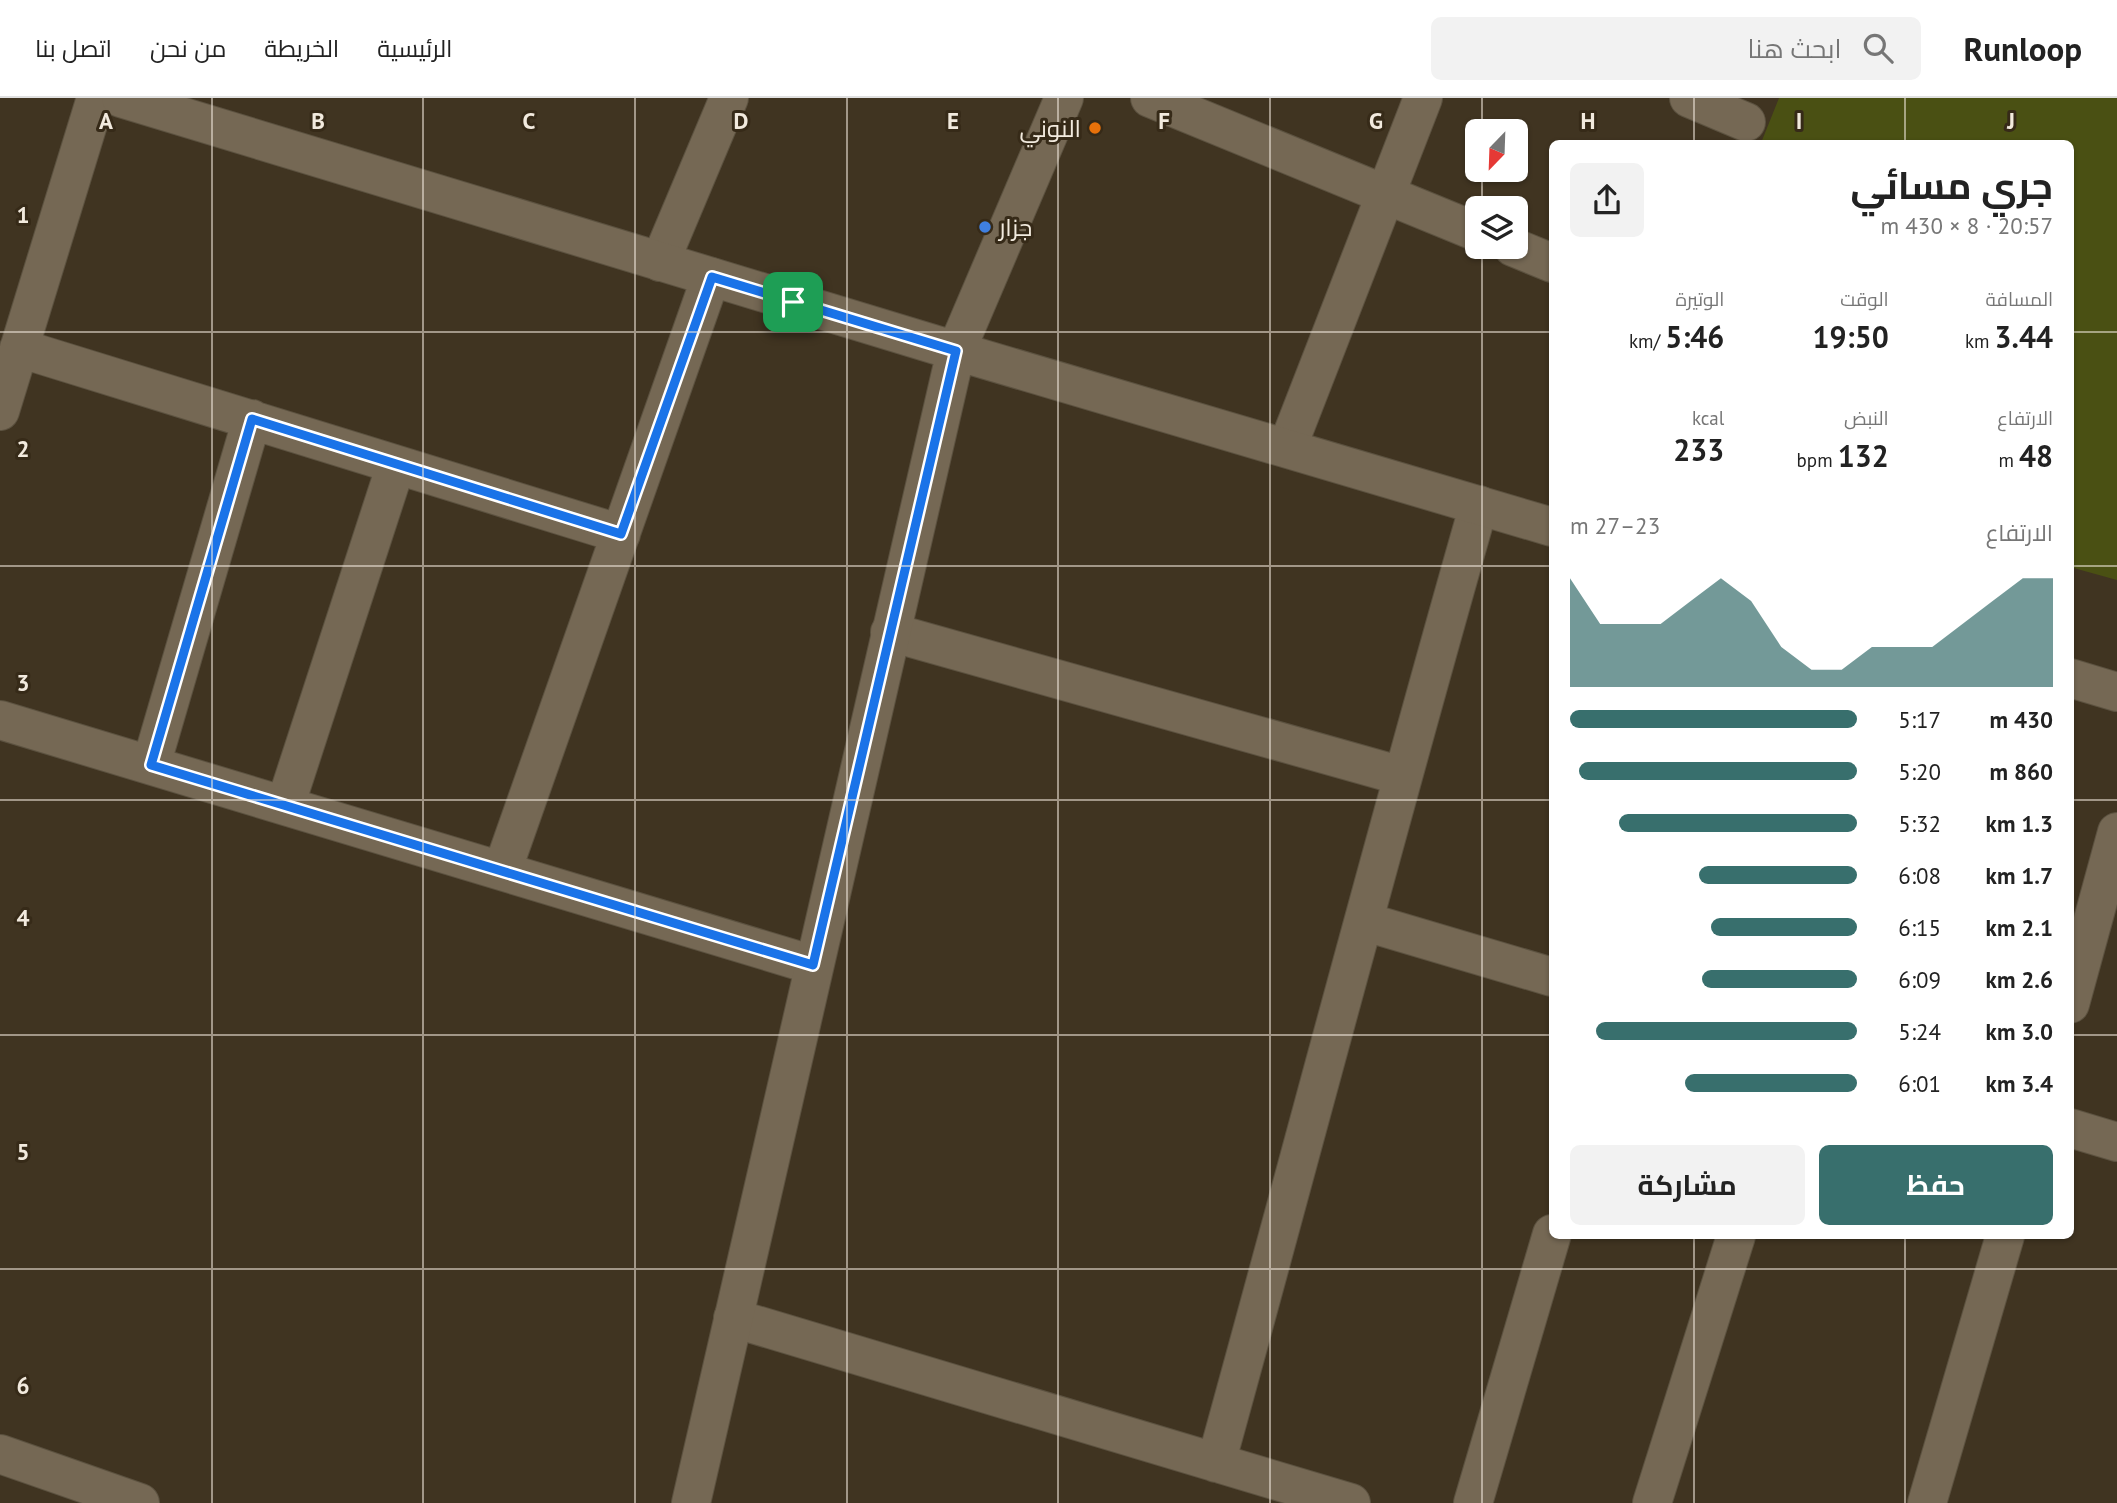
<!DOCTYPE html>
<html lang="ar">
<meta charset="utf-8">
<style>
body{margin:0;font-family:"PT Sans",Cairo,sans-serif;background:#f2f2f2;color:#222;direction:rtl;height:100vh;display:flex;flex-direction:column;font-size:26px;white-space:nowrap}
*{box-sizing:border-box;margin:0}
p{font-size:23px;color:#767676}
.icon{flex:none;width:38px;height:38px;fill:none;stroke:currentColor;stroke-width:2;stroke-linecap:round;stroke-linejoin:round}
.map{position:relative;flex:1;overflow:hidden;direction:ltr}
.panel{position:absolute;left:1549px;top:42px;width:525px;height:1099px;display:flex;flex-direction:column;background:#fff;border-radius:10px;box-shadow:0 2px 5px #0004;direction:rtl}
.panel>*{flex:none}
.needle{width:46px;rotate:203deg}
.controls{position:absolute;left:1465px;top:21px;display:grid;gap:14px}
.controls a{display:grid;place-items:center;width:63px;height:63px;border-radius:10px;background:#fff;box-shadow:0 2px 5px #0004;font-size:35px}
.pin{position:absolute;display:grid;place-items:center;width:60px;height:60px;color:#fff;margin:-30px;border-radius:14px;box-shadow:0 4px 10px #0006}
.round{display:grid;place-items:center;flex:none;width:74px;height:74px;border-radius:10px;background:#f2f2f2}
.head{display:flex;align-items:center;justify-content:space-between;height:119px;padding:0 21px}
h1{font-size:38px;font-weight:700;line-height:52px}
.metrics{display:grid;grid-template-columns:repeat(3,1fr);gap:10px;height:119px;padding:7px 21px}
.metrics div{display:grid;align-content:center}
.metrics b{font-size:30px;font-weight:700}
.metrics small{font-size:19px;font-weight:400}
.metrics p{font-size:19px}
.chart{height:196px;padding:14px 21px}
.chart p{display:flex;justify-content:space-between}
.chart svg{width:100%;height:126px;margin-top:7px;fill:#386f6d;opacity:.7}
.primary-button{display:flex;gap:14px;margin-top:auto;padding:14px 21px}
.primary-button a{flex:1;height:80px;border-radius:10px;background:#386f6d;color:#fff;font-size:28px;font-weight:700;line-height:80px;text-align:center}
.primary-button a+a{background:#f2f2f2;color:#222}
ul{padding:0 21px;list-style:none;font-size:23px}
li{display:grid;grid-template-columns:112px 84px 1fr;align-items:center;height:52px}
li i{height:18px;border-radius:9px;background:#386f6d}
header{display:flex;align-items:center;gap:42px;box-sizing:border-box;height:98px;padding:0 35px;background:#fff;border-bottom:2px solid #e0e0e0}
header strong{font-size:33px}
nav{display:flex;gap:38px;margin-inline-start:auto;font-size:24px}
.search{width:490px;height:63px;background:#f2f2f2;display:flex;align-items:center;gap:18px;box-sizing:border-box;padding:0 24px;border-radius:10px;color:#767676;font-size:26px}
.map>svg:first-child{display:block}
.green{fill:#4a5013}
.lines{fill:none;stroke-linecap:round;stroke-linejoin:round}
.street-casing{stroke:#5c5240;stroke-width:40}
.secondary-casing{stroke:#5c5240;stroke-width:40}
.street{stroke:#756854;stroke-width:38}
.secondary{stroke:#756854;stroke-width:38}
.route-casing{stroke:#fff;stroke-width:14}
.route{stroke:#1a73e8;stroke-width:9}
.grid{fill:none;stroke:#f2eade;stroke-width:2;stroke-opacity:0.55}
.food-dot{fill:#e8710a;stroke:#362a18;stroke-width:2.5}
.shop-dot{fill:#3f7fe0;stroke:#362a18;stroke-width:2.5}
.labels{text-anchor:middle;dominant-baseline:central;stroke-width:6;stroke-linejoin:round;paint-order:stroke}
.poi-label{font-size:24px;fill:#f2eade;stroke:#362a18;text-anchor:end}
.grid-label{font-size:23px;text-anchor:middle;font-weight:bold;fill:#f2eade;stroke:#362a18;stroke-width:6;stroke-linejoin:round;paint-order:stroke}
</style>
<header>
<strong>Runloop</strong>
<div class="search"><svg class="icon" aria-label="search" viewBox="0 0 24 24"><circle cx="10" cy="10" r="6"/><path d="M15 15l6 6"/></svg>ابحث هنا</div>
<nav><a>الرئيسية</a><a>الخريطة</a><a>من نحن</a><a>اتصل بنا</a></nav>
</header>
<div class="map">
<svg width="2117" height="1405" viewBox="0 0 2117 1405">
<rect width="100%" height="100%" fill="#403421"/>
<path class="green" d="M1779 0H2117V482L2070 469V46L1761 45Z"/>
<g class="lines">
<g class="street-casing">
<path id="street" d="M1150 0 1477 134
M1689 0 1746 24
M1513 149 1552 165
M660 164 729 0
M19 250 621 436
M0 313 96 0
M1287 350 1423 0
M890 534 1402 678
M0 622 813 867
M151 667 252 321
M285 708 396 367
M502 773 711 179
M1366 824 1552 879
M2070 906 2117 734
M2070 1030 2117 1044
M733 1220 1351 1405
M0 1356 140 1405
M1216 1365C1304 1046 1388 725 1479 407
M1473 1405 1552 1136
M1652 1405 1736 1138
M1927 1405 2005 1138"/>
</g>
<g class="secondary-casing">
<path id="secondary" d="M121 0 956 253 1552 429
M2070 580 2117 594
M691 1405 956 253 1064 0"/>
</g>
<use href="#street" class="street"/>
<use href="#secondary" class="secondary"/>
</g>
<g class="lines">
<g class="route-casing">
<path id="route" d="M712 179 956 253 813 867 151 667 252 321 621 436Z"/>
</g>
<use href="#route" class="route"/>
</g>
<path class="grid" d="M212 0V1405M423 0V1405M635 0V1405M847 0V1405M1058 0V1405M1270 0V1405M1482 0V33M1694 0V46M1905 0V46M1482 72V110M1482 149V1405M0 234H1552M2070 234H2117M0 468H1552M2070 468H2117M0 702H1552M2070 702H2117M0 937H1552M2070 937H2117M1694 1138V1405M1905 1138V1405M0 1171H2117"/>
<circle class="food-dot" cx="1095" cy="30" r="7"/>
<circle class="shop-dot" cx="985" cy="129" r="7"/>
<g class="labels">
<g class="poi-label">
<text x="1081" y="30">النوني</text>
<text x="999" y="129" text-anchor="start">جزار</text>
</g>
</g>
<g class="grid-label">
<text x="106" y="31">A</text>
<text x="318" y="31">B</text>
<text x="529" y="31">C</text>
<text x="741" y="31">D</text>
<text x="953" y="31">E</text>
<text x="1164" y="31">F</text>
<text x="1376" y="31">G</text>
<text x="1588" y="31">H</text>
<text x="1799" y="31">I</text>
<text x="2011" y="31">J</text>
<text x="23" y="125">1</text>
<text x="23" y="359">2</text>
<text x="23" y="593">3</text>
<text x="23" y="828">4</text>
<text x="23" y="1062">5</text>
<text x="23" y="1296">6</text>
</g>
</svg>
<div class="controls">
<a><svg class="needle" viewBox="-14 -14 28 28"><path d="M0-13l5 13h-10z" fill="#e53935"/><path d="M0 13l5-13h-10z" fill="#767676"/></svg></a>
<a><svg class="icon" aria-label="layers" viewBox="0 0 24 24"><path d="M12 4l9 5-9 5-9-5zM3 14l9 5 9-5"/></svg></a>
</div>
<div class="pin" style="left:793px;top:204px;background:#1e9e55"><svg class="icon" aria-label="arrive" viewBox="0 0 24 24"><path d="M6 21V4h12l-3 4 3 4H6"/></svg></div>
<section class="panel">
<div class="head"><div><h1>جري مسائي</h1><p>20:57 · 8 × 430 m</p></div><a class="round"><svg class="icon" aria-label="share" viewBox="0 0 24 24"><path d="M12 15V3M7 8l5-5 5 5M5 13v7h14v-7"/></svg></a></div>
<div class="metrics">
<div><p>المسافة</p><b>3.44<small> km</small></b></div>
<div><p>الوقت</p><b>19:50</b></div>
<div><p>الوتيرة</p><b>5:46<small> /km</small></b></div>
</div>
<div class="metrics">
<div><p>الارتفاع</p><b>48<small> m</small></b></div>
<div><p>النبض</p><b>132<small> bpm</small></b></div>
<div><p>kcal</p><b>233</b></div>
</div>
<div class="chart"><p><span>الارتفاع</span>23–27 m</p>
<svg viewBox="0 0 160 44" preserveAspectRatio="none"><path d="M0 44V6L10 22L20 22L30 22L40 14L50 6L60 14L70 30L80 38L90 38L100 30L110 30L120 30L130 22L140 14L150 6L160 6V44z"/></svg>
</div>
<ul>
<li><b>430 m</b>5:17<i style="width:100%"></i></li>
<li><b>860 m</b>5:20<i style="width:97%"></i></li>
<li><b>1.3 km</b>5:32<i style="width:83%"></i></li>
<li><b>1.7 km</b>6:08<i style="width:55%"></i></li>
<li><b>2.1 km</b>6:15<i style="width:51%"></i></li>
<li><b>2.6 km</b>6:09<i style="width:54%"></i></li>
<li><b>3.0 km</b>5:24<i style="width:91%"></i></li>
<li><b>3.4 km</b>6:01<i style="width:60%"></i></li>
</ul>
<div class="primary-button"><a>حفظ</a><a>مشاركة</a></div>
</section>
</div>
